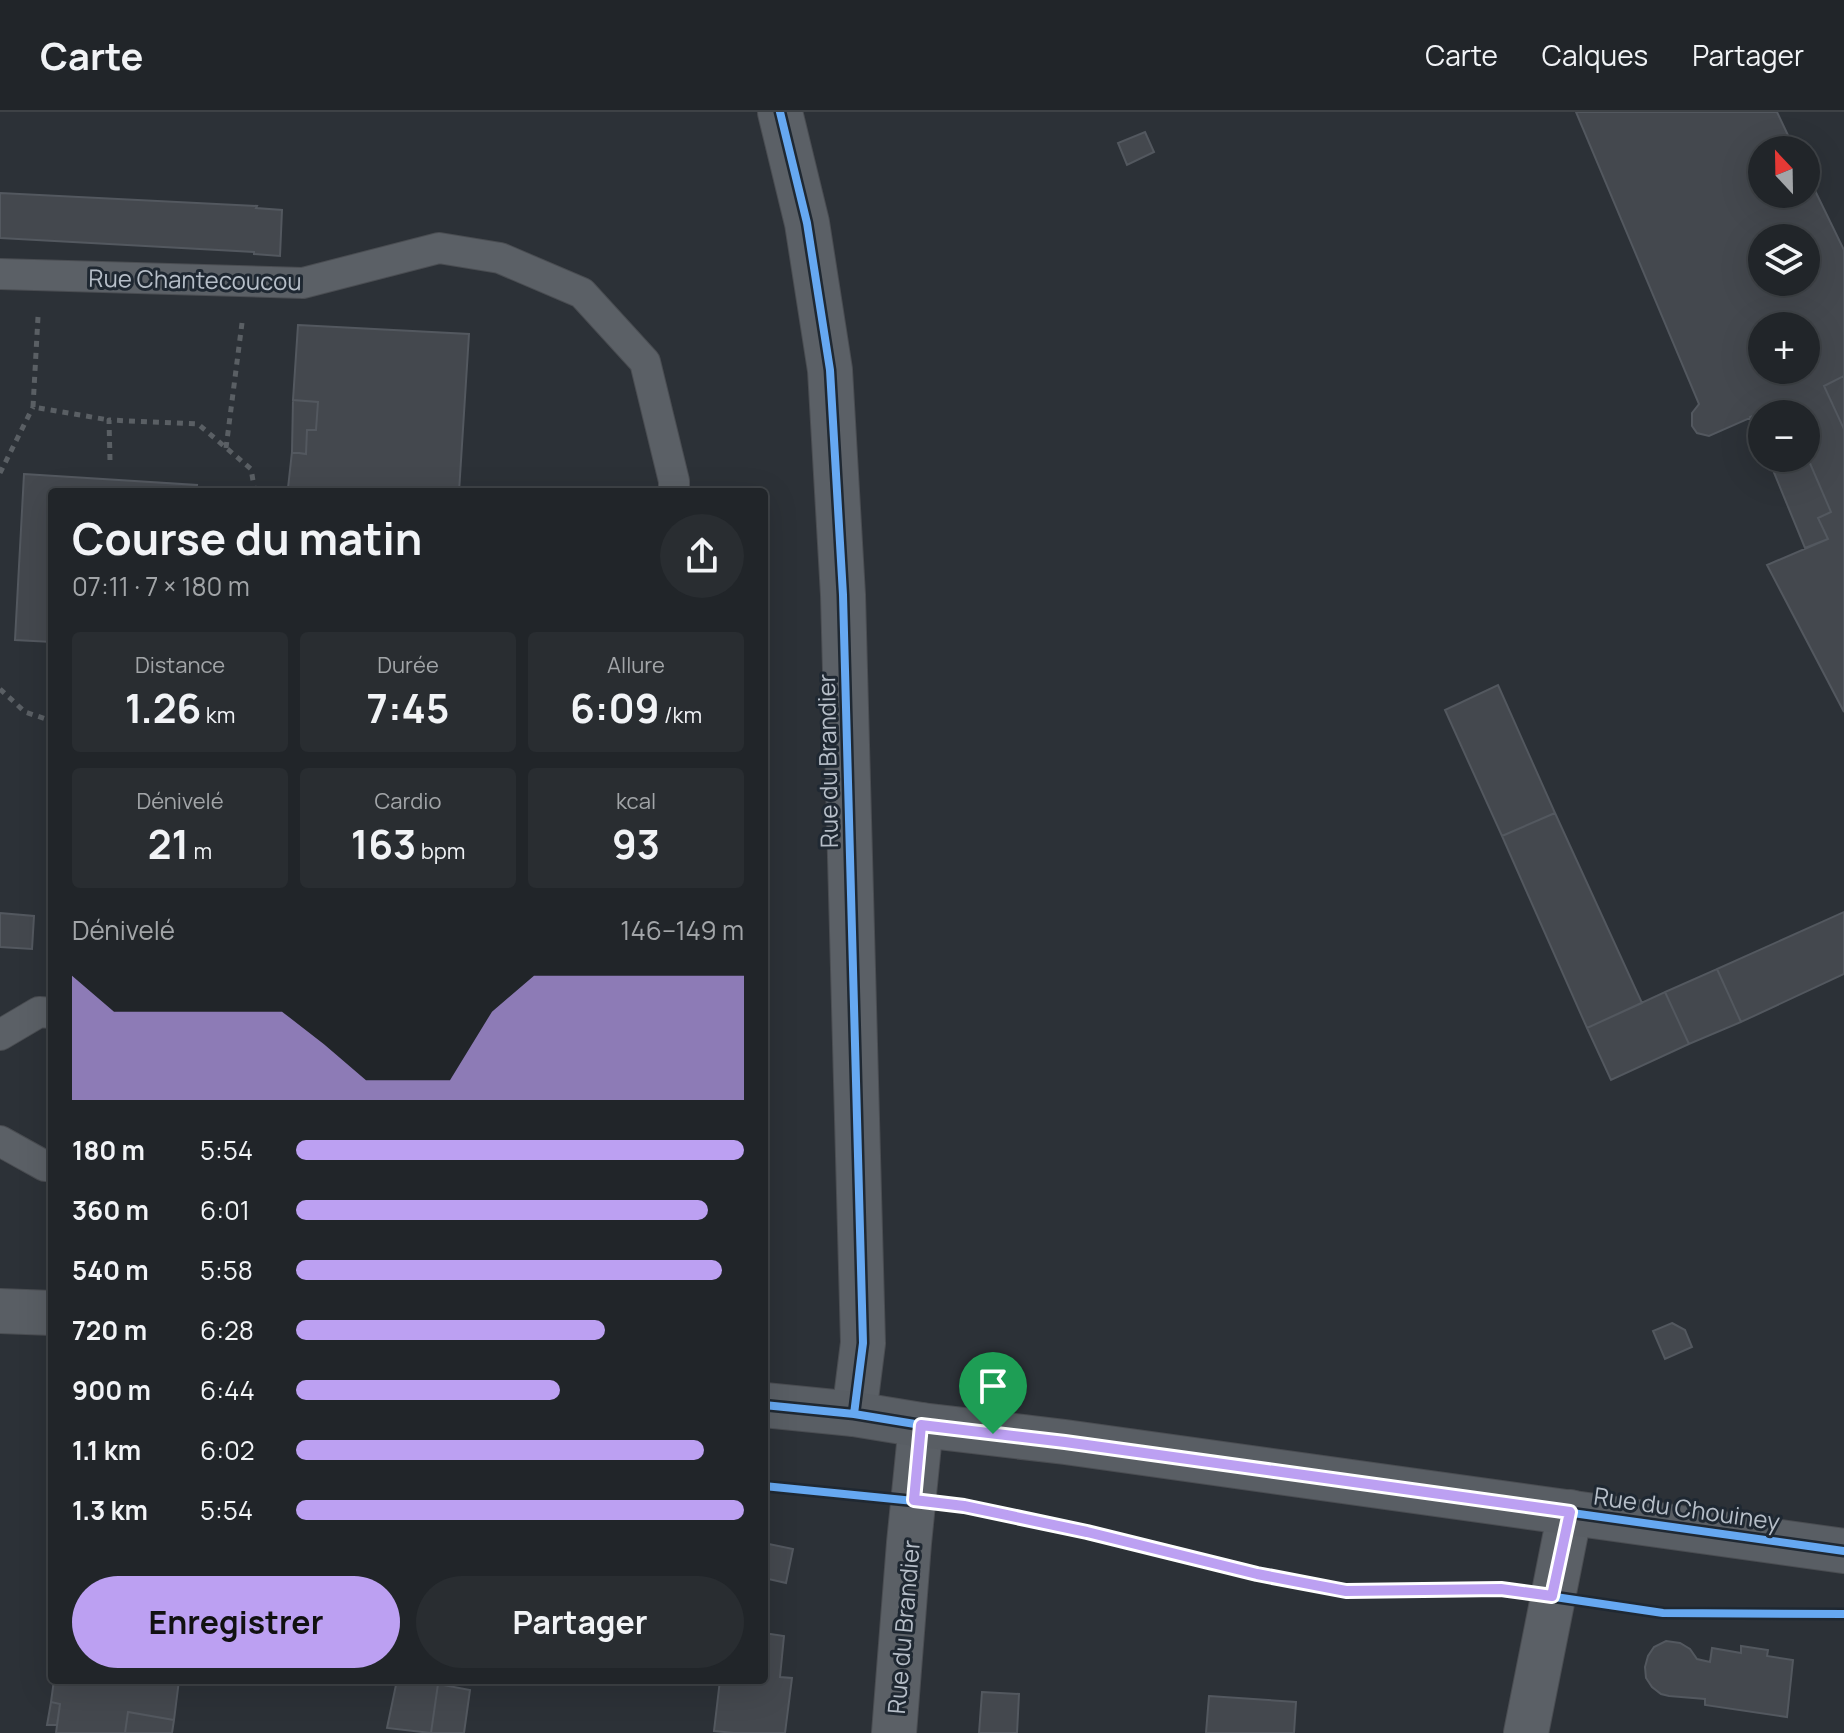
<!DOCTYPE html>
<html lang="fr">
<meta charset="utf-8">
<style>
body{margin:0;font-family:Manrope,sans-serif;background:#292d31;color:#f1f3f6;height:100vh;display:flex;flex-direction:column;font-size:30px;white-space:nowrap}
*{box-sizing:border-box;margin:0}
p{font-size:26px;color:#a2a5a8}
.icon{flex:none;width:44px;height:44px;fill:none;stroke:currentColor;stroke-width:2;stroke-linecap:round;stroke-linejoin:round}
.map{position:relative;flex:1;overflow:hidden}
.details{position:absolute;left:48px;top:376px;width:720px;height:1196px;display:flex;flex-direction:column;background:#212529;border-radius:8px;box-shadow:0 8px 32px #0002,0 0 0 2px #3e4246}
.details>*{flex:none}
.needle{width:52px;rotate:338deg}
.controls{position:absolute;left:1748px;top:24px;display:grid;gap:16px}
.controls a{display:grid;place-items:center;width:72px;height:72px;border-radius:50%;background:#212529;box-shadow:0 8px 32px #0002,0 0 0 2px #3e4246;font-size:40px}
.pin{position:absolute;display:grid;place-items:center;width:68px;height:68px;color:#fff;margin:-82px -34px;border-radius:50% 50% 50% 0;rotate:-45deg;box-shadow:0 0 8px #0007}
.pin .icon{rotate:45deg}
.round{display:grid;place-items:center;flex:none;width:84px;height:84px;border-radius:42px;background:#292d31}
.head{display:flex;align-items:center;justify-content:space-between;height:136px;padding:0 24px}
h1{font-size:44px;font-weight:700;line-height:60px}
.figures{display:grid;grid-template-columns:repeat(3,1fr);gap:12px;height:136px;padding:8px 24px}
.figures div{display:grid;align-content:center;border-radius:8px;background:#292d31;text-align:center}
.figures b{font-size:40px;font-weight:700}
.figures small{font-size:22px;font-weight:400}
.figures p{font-size:22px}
.chart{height:224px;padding:16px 24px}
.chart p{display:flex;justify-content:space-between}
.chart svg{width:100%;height:144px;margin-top:8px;fill:#bca0f2;opacity:.7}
.primary-button{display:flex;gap:16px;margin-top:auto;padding:16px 24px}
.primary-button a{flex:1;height:92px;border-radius:48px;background:#bca0f2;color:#111;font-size:32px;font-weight:700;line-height:92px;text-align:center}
.primary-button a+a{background:#292d31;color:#f1f3f6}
ul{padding:0 24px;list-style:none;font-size:26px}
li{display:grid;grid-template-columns:128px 96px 1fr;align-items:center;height:60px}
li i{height:20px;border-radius:10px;background:#bca0f2}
header{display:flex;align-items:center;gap:48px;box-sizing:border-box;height:112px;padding:0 40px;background:#212529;border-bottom:2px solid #3e4246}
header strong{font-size:38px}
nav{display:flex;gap:44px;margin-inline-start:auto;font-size:28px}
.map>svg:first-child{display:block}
.building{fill:#44484e;stroke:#53585f;stroke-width:2;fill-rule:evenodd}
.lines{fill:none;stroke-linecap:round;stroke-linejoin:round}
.lane-casing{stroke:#4a4d52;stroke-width:32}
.street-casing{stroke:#4a4d52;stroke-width:46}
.secondary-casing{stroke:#4a4d52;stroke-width:46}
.path{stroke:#5a5f64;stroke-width:5;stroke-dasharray:6 6;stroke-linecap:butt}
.lane{stroke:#5b6066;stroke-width:30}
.street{stroke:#5b6066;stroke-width:44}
.secondary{stroke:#595e64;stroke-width:44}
.cycleway-casing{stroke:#1f2832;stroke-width:13}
.cycleway{stroke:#66a8f1;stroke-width:8}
.route-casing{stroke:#fff;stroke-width:16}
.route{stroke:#bca0f2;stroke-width:10}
.labels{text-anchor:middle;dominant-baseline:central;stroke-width:6;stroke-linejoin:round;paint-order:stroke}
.street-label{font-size:24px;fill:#b6bec8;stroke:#1f2832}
</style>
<header>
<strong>Carte</strong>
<nav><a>Carte</a><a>Calques</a><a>Partager</a></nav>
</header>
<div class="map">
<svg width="1844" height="1621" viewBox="0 0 1844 1621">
<rect width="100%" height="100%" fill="#2c3137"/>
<path class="building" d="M1576 0H1777L1795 38H1762V82H1806V60L1844 138V264L1824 274 1844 317V600L1767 453 1828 427 1818 406 1831 400 1806 342V302H1789L1784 291 1709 324 1697 321 1692 314V301L1699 292ZM1762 126H1806V170H1762ZM1762 214H1806V258H1762Z
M1145 20 1154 40 1127 53 1118 31Z
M0 81 257 94 256 96 282 98 280 144 254 142V140L0 126Z
M298 213 469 222 459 380H355L288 376 292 340 306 342 307 318H316L318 290 293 288Z
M1844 264V317L1824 274Z
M293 288 318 290 316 318H307L306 342 292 340Z
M1784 291 1789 302H1762V333L1750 305Z
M1806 342 1831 400 1818 406 1828 427 1805 436 1768 346H1806Z
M24 362 197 373 196 380H52V530L15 528Z
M1498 573 1555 701 1502 724 1445 598Z
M1555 701 1642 891 1587 916 1502 724Z
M1844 800V862L1741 910 1717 857Z
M0 801 34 804 32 837 0 835Z
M1717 857 1741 910 1689 932 1665 880Z
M1665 880 1689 932 1611 968 1587 916Z
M1672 1211 1685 1218 1692 1235 1665 1247 1653 1219Z
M764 1431 793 1437 786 1471 764 1466Z
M764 1521 784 1524 780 1565 792 1566 785 1621H734L714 1619 720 1568H764Z
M1666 1529 1680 1531 1690 1537 1697 1547 1710 1550 1712 1536 1741 1541V1534L1768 1538 1767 1544 1793 1548 1787 1605 1705 1593V1587L1669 1584 1661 1582 1652 1575 1646 1566 1645 1555 1648 1544 1654 1535Z
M54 1568H179L174 1608 128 1600 125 1621H56L60 1592 51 1590Z
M397 1568 438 1572 431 1621 387 1616Z
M438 1572 470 1578 464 1621H431Z
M982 1580 1019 1582 1017 1621H979Z
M1209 1584 1296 1590 1294 1621H1206Z
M51 1590 60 1592 57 1613H47Z
M128 1600 174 1608 172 1621H125Z"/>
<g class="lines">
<g class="lane-casing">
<path id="lane" d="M0 162 303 171 439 136 500 146 582 181 645 250 674 369V380
M0 923 39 900 52 901
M0 1029 45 1054H52"/>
</g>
<g class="street-casing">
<path id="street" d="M780 0 807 111 830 258 843 483 863 1231 854 1302
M894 1621 909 1431 921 1313
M1526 1621 1570 1400"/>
</g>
<g class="secondary-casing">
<path id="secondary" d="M0 1199 52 1201
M764 1293 854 1302 921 1313 1065 1330 1844 1439"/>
</g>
<path class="path" d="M38 205 33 295 109 308
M226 336 242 211
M110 348 109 308 198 312 251 357 255 380
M0 361 33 295
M0 577 25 600 52 609"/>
<use href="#lane" class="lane"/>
<use href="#street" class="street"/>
<use href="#secondary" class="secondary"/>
<g class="cycleway-casing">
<path id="cycleway" d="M780 0 807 111 830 258 843 483 863 1231 854 1302
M764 1293 854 1302 921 1313 1065 1330 1844 1439
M764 1374 964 1394 1087 1420 1257 1462 1346 1479 1501 1477 1663 1501 1844 1502"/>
</g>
<use href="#cycleway" class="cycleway"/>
</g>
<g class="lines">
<g class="route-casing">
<path id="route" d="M921 1313 1065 1330 1570 1400 1552 1484 1501 1477 1346 1479 1257 1462 1087 1420 964 1394 914 1388Z"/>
</g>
<use href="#route" class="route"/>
</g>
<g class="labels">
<g class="street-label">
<text transform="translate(195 167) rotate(1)">Rue Chantecoucou</text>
<text transform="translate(827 649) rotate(-91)">Rue du Brandier</text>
<text transform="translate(1687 1396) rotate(8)">Rue du Chouiney</text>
<text transform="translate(903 1515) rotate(-85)">Rue du Brandier</text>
</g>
</g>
</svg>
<div class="controls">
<a><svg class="needle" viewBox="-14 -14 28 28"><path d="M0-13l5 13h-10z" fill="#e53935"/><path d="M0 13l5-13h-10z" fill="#a2a5a8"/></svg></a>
<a><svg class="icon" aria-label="layers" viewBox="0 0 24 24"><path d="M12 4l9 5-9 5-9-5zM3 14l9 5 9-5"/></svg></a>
<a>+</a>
<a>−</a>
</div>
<div class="pin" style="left:993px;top:1322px;background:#1e9e55"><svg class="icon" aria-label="arrive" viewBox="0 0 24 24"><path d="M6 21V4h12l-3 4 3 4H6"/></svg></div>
<section class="details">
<div class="head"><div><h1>Course du matin</h1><p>07:11 · 7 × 180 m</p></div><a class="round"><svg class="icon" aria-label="share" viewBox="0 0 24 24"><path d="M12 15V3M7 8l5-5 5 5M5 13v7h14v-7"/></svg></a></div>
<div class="figures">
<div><p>Distance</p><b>1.26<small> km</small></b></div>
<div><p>Durée</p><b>7:45</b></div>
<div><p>Allure</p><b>6:09<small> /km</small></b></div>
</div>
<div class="figures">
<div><p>Dénivelé</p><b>21<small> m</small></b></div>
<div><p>Cardio</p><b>163<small> bpm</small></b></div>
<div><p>kcal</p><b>93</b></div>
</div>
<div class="chart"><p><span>Dénivelé</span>146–149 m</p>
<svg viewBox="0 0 160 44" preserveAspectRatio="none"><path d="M0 44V6L10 17L20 17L30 17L40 17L50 17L60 27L70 38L80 38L90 38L100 17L110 6L120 6L130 6L140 6L150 6L160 6V44z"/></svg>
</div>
<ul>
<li><b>180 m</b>5:54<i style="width:100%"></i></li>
<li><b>360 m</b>6:01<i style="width:92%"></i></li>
<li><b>540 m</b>5:58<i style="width:95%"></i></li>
<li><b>720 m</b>6:28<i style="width:69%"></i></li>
<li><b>900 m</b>6:44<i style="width:59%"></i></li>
<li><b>1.1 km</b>6:02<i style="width:91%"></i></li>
<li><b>1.3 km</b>5:54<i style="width:100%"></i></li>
</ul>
<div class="primary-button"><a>Enregistrer</a><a>Partager</a></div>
</section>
</div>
